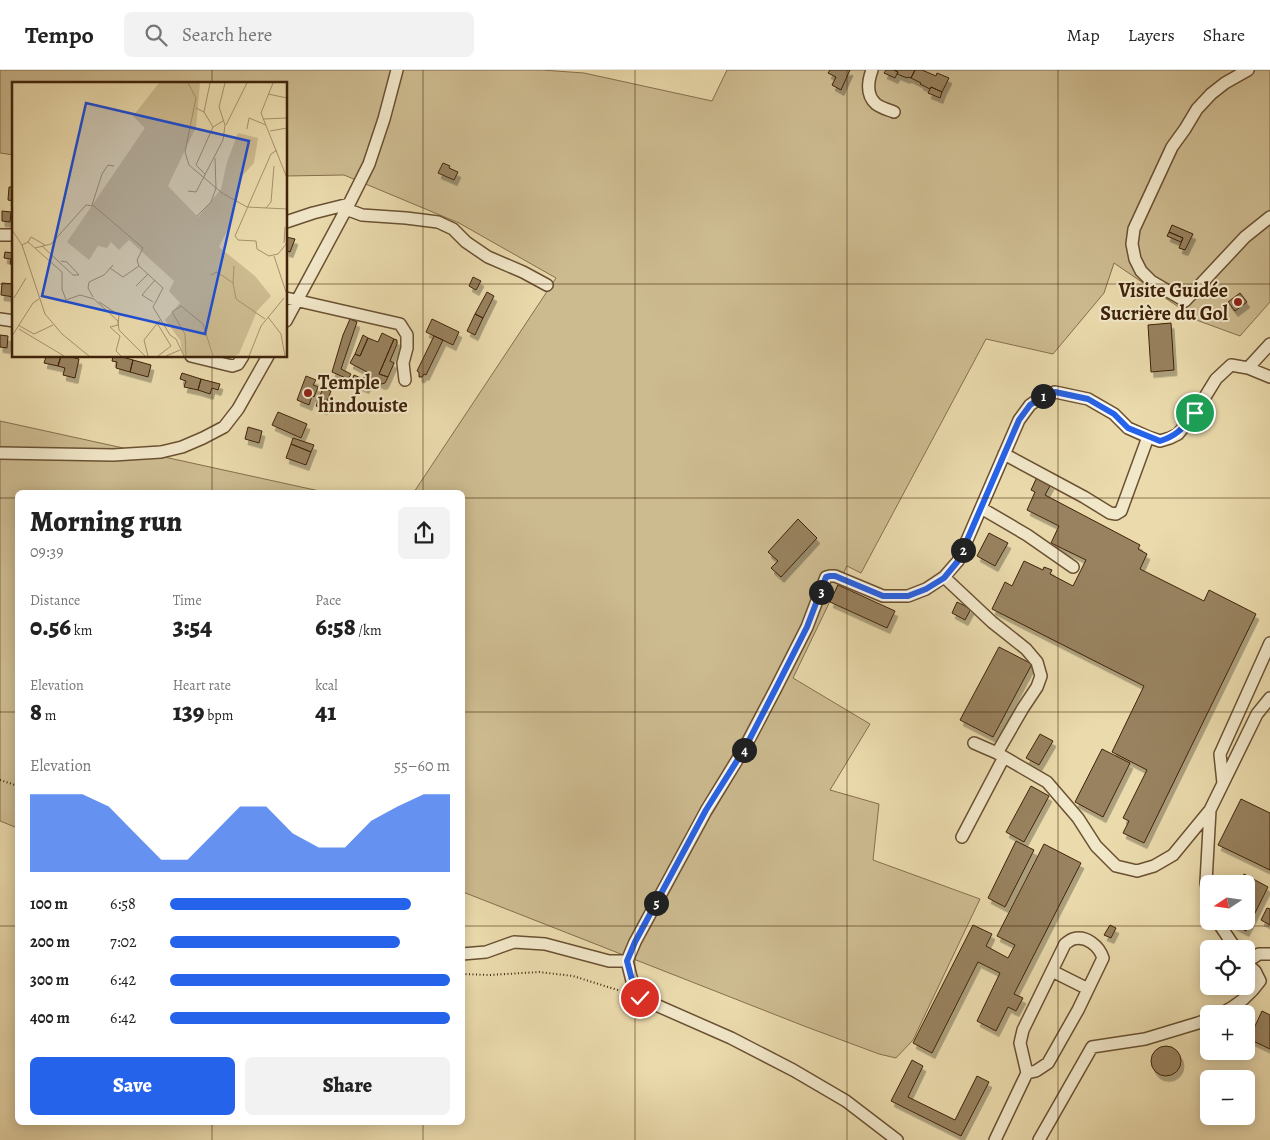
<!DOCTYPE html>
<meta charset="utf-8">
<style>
body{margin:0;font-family:Alegreya,serif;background:#f2f2f2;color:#222;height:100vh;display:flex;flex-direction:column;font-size:19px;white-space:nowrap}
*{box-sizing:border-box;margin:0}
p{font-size:16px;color:#767676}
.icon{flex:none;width:28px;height:28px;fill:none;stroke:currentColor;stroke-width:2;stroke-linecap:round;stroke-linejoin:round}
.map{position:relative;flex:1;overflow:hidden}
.panel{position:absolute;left:15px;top:420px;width:450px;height:635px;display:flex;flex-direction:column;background:#fff;border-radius:8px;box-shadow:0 2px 12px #0003}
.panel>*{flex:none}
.needle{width:32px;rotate:257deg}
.fabs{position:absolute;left:1200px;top:805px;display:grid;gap:10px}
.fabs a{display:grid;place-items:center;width:55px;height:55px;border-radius:8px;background:#fff;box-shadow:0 2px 12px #0003;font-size:25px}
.pin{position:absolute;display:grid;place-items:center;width:42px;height:42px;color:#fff;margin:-21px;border:2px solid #fff;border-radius:50%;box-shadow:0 1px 5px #0007}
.km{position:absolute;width:25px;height:25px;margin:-12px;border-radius:50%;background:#222;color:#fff;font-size:14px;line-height:25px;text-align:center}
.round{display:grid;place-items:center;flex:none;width:52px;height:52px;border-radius:8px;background:#f2f2f2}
.headline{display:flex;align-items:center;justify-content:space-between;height:85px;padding:0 15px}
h1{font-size:28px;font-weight:800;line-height:38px}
.stats{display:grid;grid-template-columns:repeat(3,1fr);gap:8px;height:85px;padding:5px 15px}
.stats div{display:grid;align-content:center}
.stats b{font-size:25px;font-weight:800}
.stats small{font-size:14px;font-weight:400}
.stats p{font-size:14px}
.chart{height:140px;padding:10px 15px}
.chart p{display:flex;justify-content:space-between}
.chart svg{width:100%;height:90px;margin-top:5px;fill:#2563eb;opacity:.7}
.button{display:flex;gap:10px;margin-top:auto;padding:10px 15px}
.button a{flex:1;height:58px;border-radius:8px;background:#2563eb;color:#fff;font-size:20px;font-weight:800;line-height:58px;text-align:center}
.button a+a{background:#f2f2f2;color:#222}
ul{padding:0 15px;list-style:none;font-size:16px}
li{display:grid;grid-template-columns:80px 60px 1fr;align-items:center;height:38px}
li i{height:12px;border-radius:6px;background:#2563eb}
header{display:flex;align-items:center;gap:30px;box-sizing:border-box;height:70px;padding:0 25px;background:#fff;border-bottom:1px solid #e0e0e0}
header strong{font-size:24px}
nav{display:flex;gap:28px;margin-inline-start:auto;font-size:18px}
.search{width:350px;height:45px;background:#f2f2f2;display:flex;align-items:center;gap:12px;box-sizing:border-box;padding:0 18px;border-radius:8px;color:#767676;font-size:19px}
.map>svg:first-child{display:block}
.green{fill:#cdbb90;stroke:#866f4d}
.building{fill:#98825e;stroke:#3f230a;filter:url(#shadow)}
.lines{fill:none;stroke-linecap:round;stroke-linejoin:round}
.minor-casing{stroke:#6a5132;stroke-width:14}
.path{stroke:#3f230a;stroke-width:2;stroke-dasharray:1 2.5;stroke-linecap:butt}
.minor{stroke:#f1e7c9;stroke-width:11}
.route-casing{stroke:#fff;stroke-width:10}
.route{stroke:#2563eb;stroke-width:6}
.grid{fill:none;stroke:#3f230a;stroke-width:1;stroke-opacity:0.55}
.poi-dot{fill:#8f2418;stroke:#f1e7c9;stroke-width:2}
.labels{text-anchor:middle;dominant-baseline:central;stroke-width:4;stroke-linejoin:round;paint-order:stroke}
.poi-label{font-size:20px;font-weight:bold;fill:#3f230a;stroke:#f1e7c9;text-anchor:end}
.inset-road{fill:none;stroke:#a6916b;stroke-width:1}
.view{fill:#1d4ed8;fill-opacity:0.15;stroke:#1d4ed8;stroke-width:2.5}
.inset-edge{fill:none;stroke:#3f230a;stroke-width:2.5}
</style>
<header>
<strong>Tempo</strong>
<div class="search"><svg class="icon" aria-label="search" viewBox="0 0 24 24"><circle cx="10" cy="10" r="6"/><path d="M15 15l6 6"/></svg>Search here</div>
<nav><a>Map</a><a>Layers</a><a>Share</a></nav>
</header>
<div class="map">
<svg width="1270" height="1070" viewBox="0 0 1270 1070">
<defs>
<filter id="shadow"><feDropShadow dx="3" dy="5.5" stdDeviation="0" flood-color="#0004"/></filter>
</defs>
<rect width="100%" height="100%" fill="#eadaac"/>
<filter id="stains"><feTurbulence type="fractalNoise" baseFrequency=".004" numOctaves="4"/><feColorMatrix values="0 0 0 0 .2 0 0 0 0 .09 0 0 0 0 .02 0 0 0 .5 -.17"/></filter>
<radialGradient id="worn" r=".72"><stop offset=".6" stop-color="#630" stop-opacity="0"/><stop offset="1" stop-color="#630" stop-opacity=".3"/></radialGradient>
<path class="green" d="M0 0H542L584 3 712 31 727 0H1270V232L1240 266 1199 251 1114 193 1104 223 1053 284 986 269 861 503 847 496 793 608 870 654 830 720 879 734 873 790 980 829 913 970 896 988 879 984 804 956 463 822 462 422H414L556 208 459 153 344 105 286 106V14H14V85L0 83Z
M0 351 324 422H18L17 753 15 757 0 751Z"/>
<path class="building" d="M830 0H850L841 20 832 15 836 7 828 3Z
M886 0H894L898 2 895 8 884 3Z
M894 0H915L911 8 908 7 907 8 897 4 898 2Z
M915 0H922L936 6 937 3 949 8 942 22 931 17 930 19 920 14 921 13 911 8Z
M931 17 942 22 940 28 928 23Z
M443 93 450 96 449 98 458 102 454 110 438 103Z
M9 117H14V131L8 130Z
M2 141 11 142 10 152 2 151Z
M1172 155 1193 164 1185 180 1179 178 1183 168 1169 162Z
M1169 162 1183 168 1181 172 1167 166Z
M286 167 295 169 290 182 286 181Z
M5 182 14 183V195L10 194 11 189 4 188Z
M473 207 481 211 476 220 469 216Z
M2 213 14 214V227L1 225Z
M487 222 494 226 483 248 475 244Z
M1240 223 1247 232 1235 241 1228 232Z
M475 244 483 248 475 265 467 261Z
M350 249 357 252 341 299 351 304 348 309 332 302 343 265Z
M432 249 459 262 453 275 426 262Z
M1171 253 1174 300 1151 302 1148 255Z
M382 263 394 269 379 304 388 307 385 313 382 314 370 309 366 318 351 312 354 305 363 309 367 302 350 293 355 284 360 286 368 268 378 272Z
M0 265 8 266 7 278 0 277Z
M363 265 368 268 360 286 355 284Z
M434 266 443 270 426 305 424 304 422 307H419V302L417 301Z
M394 269 397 270V274L390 291 394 293 388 307 379 304Z
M43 286H61L58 296 44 293 46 287Z
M61 286H67L79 289 75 308 63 305 65 298 58 296Z
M113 286H119L133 290 130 302 116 298 117 292 112 291Z
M133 290 151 295 148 307 130 302Z
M182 303 201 309 198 320 184 317 186 311 180 309Z
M306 306 316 310 313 315 318 317 314 327 312 326 309 335 297 330Z
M201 309 220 314 218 320 212 318 210 324 198 320Z
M323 318 331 321 324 339 316 336Z
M278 342 307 354 301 368 272 355Z
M248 357 262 361 259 373 245 369Z
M293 368 314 375 311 382 291 374Z
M291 374 311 382 306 395 286 388Z
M1037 407 1051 414 1045 425 1140 475 1138 479 1147 484 1140 499 1204 531 1209 520 1256 544 1144 773 1123 763 1129 751 1123 748 1147 700 1112 682 1144 616 992 539 1005 512 1012 516 1024 491 1043 500 1044 497 1052 500 1050 504 1073 516 1086 490 1051 473 1059 456 1027 440 1035 422 1031 420Z
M798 449 817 468 781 507 771 498 778 491 768 482Z
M989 463 1008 473 995 496 977 486Z
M838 515 895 541 887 558 830 532Z
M957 532 971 539 965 550 952 543Z
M999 577 1032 594 993 667 960 650Z
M1040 664 1053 671 1039 695 1026 688Z
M1102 679 1130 693 1103 747 1075 732Z
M1031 716 1049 726 1024 772 1006 762Z
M1241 729 1270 743V800L1218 775Z
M1016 771 1034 780 1005 837 988 828Z
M1044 774 1081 793 1014 924 1023 928 1016 941 1008 937 996 961 977 951 1000 903 978 892 932 983 913 973 973 855 992 864 986 876 1008 888 1015 875 997 866Z
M1244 804 1268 817 1246 861 1227 851H1246V814H1239Z
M1267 838 1270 839V855L1261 850Z
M1110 855 1116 858 1111 868 1104 865Z
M1262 941 1270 945V979L1249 969Z
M1151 991a15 15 0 1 1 30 0a15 15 0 1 1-30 0Z
M912 990 923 996 908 1027 955 1050 977 1006 989 1012 961 1066 891 1031Z"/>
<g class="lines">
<g class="minor-casing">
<path id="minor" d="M872 0C868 11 866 25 876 34 881 38 889 40 894 42
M1248 0 1225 13 1211 24 1197 39 1185 59 1172 77 1134 159 1132 174 1135 189 1141 201 1151 211 1185 231 1245 167 1270 147
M346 139 362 145 406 148 438 152 453 159 466 172 488 187 523 202 547 215
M286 152 313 143 349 134
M0 165H14
M286 228 400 254 407 265V278L403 293 405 310
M0 249 14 251
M286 251 349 134 369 94 384 49 397 0
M191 286 232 296 238 294 243 286
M1248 298 1270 274
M0 383 113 385 161 382 182 377 203 368 224 357 238 339 268 286
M1004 384 1084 427 1110 443 1116 444 1121 441 1148 367
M981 438 1027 465 1073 497
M944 507 992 552 1026 579 1037 592 1041 606 1037 617 1023 638 997 683
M974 673 997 683 1047 712 1078 748 1096 776 1116 796 1137 801 1154 796 1173 785 1210 740
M1223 713 1220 684 1270 573
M962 767 1004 687
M1209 828 1206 812 1210 740 1257 644 1270 628
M1217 851 1236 879
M462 884 486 882 514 872 545 874 609 891H627
M1246 892 1259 884H1270
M1052 901 1088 919
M1220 944C1235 937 1250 925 1260 911L1255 901 1246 893
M897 1070 846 1031 793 1000 731 968 640 928 632 911 627 891 635 872 706 741 745 677 775 620 807 557 826 507 830 506H835L883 526H908L926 519 944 507 958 491 1019 350 1030 335 1043 326 1055 322 1088 329 1114 344 1128 358 1148 367 1160 371 1170 368 1178 364 1195 343 1216 309 1231 295 1248 298 1270 307
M995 1070 1027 1003 1036 1001 1048 993 1078 940 1103 888C1099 876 1086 865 1073 869 1070 870 1068 872 1065 874L1023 960 1020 973 1027 1003
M1039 1070 1092 977 1145 969 1198 953 1209 949"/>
</g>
<path class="path" d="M0 710 18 716
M462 904 490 905 539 902 573 906 624 922"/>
<use href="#minor" class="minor"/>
</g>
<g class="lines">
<g class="route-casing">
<path id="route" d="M640 928 632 910 627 891 635 872 706 740 745 678 775 620 807 557 826 507 830 506H835L883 526H908L926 519 944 508 958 491 1019 350 1030 335 1043 326 1055 322 1088 329 1114 344 1128 358 1160 371C1179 365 1183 357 1195 343"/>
</g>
<use href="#route" class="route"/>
</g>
<path class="grid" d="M212 0V14M423 0V422M635 0V1070M847 0V1070M1058 0V1070M0 214H14M286 214H1270M212 286V422M0 428H18M462 428H1270M0 642H18M462 642H1270M0 856H18M462 856H1270M212 1052V1070M423 1052V1070"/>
<g class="poi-dot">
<circle cx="1238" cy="232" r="5"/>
<circle cx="308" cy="323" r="5"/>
</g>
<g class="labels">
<g class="poi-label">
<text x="1228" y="220">Visite Guidée<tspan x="1228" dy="23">Sucrière du Gol</tspan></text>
<text x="318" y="312" text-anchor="start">Temple<tspan x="318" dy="23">hindouiste</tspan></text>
</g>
</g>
<g transform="translate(12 12)">
<rect width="275" height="275" fill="#eadaac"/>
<path d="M147 1H188L184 45 156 104 186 135 209 107 215 80 226 51 246 56 242 81 231 93 216 147 207 165 243 194 259 214 245 229 227 272 222 274H171L168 258 153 238 168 221 157 209 162 199 117 158 107 168 99 160 95 166 86 164 77 178 55 160 133 46 121 34Z" fill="#cdbb90"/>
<path class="inset-road" d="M176 1 184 16 173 70 177 83 210 111 235 125 275 127M261 1 249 31 275 96M256 12 275 16M184 26 192 30 201 45 211 39M192 30 198 1M251 37 275 36M214 43 235 1M235 47 237 36 254 43M258 49 275 46M265 68 259 72 223 154 226 158 244 159 245 167 257 174 266 172 275 161M203 76 204 107M193 92 184 83 201 45M176 109 184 110 211 58 213 43 207 25 213 1M80 123 90 92 96 83 102 84M254 126 259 120 262 84M185 134 199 120 204 106M0 148 10 163 33 232 50 252 77 274M16 160 19 155 33 163M272 161 273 145M10 163 16 160 50 190V207L54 218 68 213 82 217 106 239 107 248 133 274M30 164 61 193H67L55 180 49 179M23 166 39 162 74 123 82 124 131 166 125 178 127 184 151 206 141 225 158 253 164 257 172 274M262 174 274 210M98 186 111 195 127 184M199 193 205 190 221 201 224 217 253 237M221 201 222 184M124 204 136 192M81 215 76 206 77 200 92 193 101 183M2 216 14 196M87 220 107 233 106 243 98 245 108 254 104 269 109 274M141 220 130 213 143 198M256 235 269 252 273 274M145 241 159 264 146 274M6 243 22 252 41 243M7 247 52 274M0 254 21 221 27 217M136 274 132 258 148 238M154 274 168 268M174 274 173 252 160 230 169 224 191 242 201 274M237 274 249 244 272 216"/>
<path class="view" d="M74 21 237 59 193 252 30 214Z"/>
<rect width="275" height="275" class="inset-edge"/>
</g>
<rect width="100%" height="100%" filter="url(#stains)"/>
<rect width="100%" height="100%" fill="url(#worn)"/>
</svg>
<div class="fabs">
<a><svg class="needle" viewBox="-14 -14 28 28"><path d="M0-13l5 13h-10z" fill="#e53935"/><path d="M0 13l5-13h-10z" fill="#767676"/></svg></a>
<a><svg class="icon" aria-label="locate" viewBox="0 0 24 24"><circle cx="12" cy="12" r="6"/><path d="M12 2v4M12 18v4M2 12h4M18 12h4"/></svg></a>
<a>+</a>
<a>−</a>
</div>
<div class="pin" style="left:1195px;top:343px;background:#1e9e55"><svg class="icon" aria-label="arrive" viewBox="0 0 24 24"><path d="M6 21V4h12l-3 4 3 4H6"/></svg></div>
<div class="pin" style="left:640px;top:928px;background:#d93025"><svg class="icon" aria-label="check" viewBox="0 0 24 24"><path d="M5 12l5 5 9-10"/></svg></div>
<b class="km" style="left:1043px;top:326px">1</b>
<b class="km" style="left:963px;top:480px">2</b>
<b class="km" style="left:821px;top:522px">3</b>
<b class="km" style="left:744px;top:680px">4</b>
<b class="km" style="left:656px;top:833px">5</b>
<section class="panel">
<div class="headline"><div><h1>Morning run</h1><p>09:39</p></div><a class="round"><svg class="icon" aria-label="share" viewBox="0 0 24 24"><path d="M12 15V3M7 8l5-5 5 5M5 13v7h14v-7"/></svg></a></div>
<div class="stats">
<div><p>Distance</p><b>0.56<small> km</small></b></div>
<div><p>Time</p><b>3:54</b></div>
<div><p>Pace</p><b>6:58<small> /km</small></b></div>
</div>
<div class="stats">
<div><p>Elevation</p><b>8<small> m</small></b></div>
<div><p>Heart rate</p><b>139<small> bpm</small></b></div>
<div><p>kcal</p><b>41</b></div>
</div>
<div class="chart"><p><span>Elevation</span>55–60 m</p>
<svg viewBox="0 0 160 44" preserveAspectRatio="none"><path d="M0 44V6L10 6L20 6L30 12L40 25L50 38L60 38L70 25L80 12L90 12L100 25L110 32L120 32L130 19L140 12L150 6L160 6V44z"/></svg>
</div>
<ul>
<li><b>100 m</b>6:58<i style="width:86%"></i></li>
<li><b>200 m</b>7:02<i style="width:82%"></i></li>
<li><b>300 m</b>6:42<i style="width:100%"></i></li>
<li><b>400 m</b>6:42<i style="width:100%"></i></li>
</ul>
<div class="button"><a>Save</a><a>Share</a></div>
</section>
</div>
